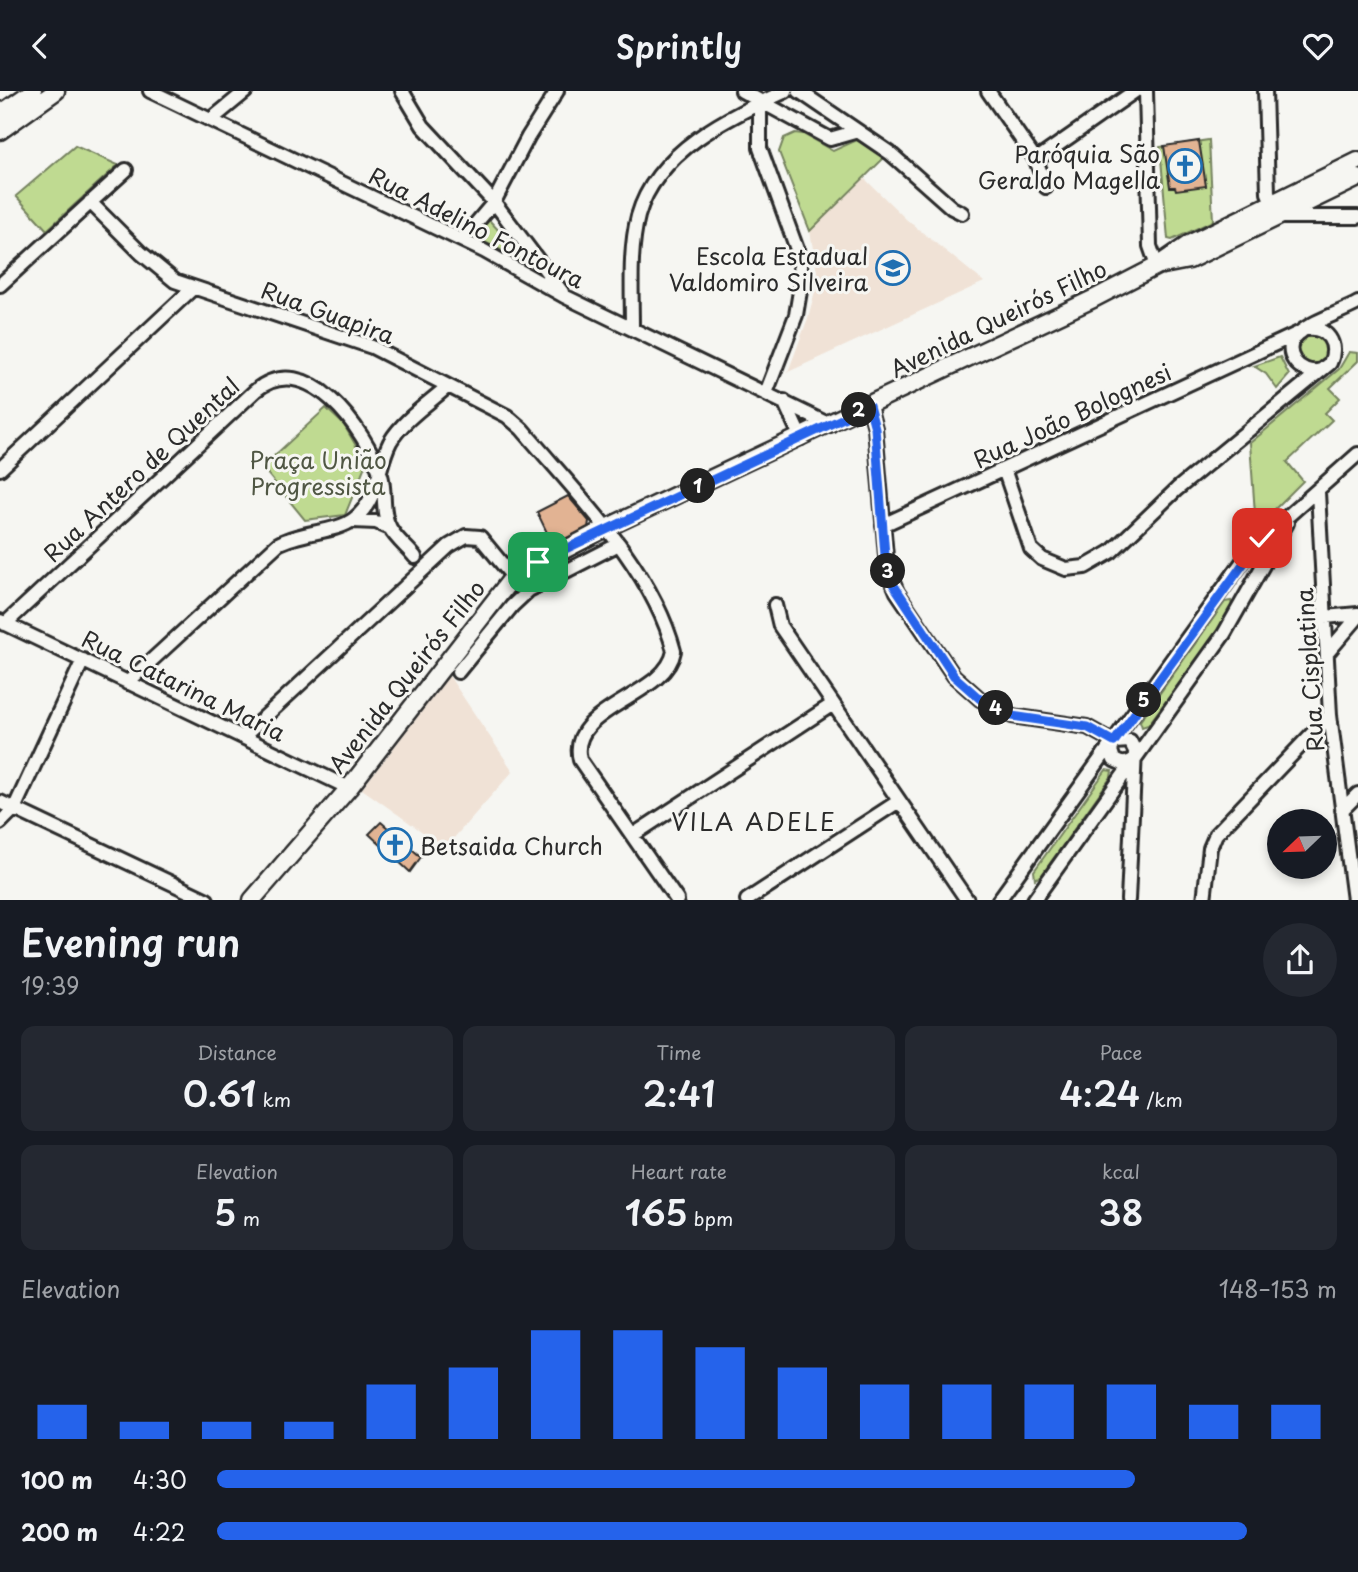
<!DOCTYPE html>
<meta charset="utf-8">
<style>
body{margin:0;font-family:"Playpen Sans",sans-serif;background:#242831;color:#f1f3f6;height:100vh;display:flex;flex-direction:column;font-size:26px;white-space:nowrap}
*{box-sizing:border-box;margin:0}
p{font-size:23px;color:#9ea1a6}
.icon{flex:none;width:38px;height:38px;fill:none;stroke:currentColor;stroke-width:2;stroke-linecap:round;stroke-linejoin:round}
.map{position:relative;height:809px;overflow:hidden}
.sheet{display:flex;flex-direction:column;background:#171b24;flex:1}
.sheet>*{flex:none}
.needle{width:46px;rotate:247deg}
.controls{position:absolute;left:1267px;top:718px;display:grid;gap:14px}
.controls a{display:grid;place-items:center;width:70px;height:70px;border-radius:50%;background:#171b24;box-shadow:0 4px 10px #0003;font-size:35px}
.pin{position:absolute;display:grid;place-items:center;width:60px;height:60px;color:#fff;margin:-30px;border-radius:14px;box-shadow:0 4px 10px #0006}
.km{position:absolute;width:35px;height:35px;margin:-18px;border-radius:50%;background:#222;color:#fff;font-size:19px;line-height:35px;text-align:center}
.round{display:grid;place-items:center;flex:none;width:74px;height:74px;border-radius:37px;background:#242831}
.summary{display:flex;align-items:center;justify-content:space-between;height:119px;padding:0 21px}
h1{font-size:38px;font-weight:600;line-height:52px}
.stats{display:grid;grid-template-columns:repeat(3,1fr);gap:10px;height:119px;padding:7px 21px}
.stats div{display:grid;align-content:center;border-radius:14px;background:#242831;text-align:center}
.stats b{font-size:35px;font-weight:600}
.stats small{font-size:19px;font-weight:400}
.stats p{font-size:19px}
.chart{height:196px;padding:14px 21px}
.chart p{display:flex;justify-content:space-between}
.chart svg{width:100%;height:126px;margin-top:7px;stroke:#2563eb;stroke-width:6}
ul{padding:0 21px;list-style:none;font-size:23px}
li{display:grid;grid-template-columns:112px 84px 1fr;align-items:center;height:52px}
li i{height:18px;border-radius:9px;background:#2563eb}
header{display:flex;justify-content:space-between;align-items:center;height:91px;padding:0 21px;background:#171b24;font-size:32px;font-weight:600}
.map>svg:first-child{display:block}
.built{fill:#f0e2d6}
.green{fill:#bfda91;stroke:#75825e;stroke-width:2}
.building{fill:#e2b393;stroke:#2b2b2b;stroke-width:2}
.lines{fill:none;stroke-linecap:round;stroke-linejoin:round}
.minor-casing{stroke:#2b2b2b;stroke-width:18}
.major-casing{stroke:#2b2b2b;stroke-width:21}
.minor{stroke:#f6f6f2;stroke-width:12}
.major{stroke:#f6f6f2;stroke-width:16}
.route-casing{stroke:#fff;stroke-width:14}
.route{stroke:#2563eb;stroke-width:9}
.labels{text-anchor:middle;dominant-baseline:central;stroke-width:6;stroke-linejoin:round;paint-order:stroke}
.poi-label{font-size:23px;fill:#2b2b2b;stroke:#f6f6f2;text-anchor:end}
.street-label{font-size:23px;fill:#2b2b2b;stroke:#f6f6f2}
.park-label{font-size:23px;fill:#505744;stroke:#f6f6f2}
.neighbourhood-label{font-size:24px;letter-spacing:2px;fill:#2b2b2b;stroke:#f6f6f2}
</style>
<header><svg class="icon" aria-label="back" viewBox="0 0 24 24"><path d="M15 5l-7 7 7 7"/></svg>Sprintly<svg class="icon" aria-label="heart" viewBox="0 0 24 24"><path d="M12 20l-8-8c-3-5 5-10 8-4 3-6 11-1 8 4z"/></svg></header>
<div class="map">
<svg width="1358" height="809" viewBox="0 0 1358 809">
<rect width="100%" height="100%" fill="#f6f6f2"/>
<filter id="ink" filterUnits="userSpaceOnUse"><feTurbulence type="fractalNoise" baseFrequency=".0143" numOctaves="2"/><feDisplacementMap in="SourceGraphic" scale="14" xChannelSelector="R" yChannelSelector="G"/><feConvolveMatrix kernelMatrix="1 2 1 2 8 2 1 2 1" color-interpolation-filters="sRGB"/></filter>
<g filter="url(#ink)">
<path class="built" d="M864 87 907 129 984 191 788 281 808 227 818 188 810 140Z
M449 585 513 680 445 757 362 698Z"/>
<path class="green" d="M795 42 803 43 833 60 857 49 884 67 810 140 779 61 784 47Z
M1209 49 1213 130 1172 149 1168 148 1160 56Z
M75 55 118 74 47 139 16 105Z
M489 129 530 173 474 146Z
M1296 259a16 16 0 1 1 32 0a16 16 0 1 1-32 0Z
M1349 261 1358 262V270L1330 297 1340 307 1325 322 1332 329 1287 371 1303 390 1256 437 1250 352 1339 278Z
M1280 266 1289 284 1277 298 1266 283 1254 275Z
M326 317 344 334 366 372 345 424 305 429 262 376Z
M1231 510 1232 515 1219 539 1148 634 1142 636 1140 630 1225 511Z
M1106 679 1112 680 1111 686 1041 785 1035 788 1034 780Z"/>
<path class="building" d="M1199 50 1206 95 1176 99 1175 96H1170L1164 55Z
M568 405 589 430 588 437 553 454 537 421Z
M381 731 421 766 410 781 369 743Z"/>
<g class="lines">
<g class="minor-casing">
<path id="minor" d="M150 0 484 160 564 205 830 334
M402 0 423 35 494 111 562 201
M742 0 830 48 858 40
M799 0 890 62 952 117 962 122
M988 0 1036 69 1046 96
M1146 0 1150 155 1157 175
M1265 0 1268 102 1278 126H1358
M760 12V57L798 161 802 188 796 224 766 302
M212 28 246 0
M1036 69 1135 0
M90 111 141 162 175 190 372 256 507 325 522 338C577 403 652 476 674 560 666 607 566 616 580 669L677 809
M462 149 494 111 528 46 557 0
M0 194 126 79
M632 237C632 200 629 160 638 125 656 60 730 25 786 0
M1321 279C1300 286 1279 260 1298 243 1314 229 1340 222 1358 212
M784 310 801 347
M869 315 875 337 887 477 897 501 954 585 980 608 1012 625 1087 636 1114 651
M0 378 193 197
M1004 378 1031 458 1042 468 1066 478 1085 476 1111 461 1177 398 1330 272C1339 253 1327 235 1306 238
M1318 401 1330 624 1354 809
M353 430 376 431 390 437
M883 434 1301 241
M775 514 780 535 967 809
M1325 526 1358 523
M0 530 349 697
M5 533 255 300C307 256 365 339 381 384 386 401 381 422 390 437 396 448 408 457 415 466
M1328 561 1358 526
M458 581 512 515 529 499 619 453
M127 592 278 453C301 440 336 442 354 428 379 409 377 376 390 351 403 329 429 312 448 295
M243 646 449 455 466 445 480 446 513 486
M1114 651 1130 650 1135 660 1128 809
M1114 651 1111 660 1114 669 1123 673 1132 670
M0 711 207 809
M1342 719 1358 703
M0 732 14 718 83 569
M633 744 833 613
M747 809 899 710
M999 809 1253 456 1358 363
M1034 809 1224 543 1287 432
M1204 809 1210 757 1216 743 1330 624"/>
</g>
<g class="major-casing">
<path id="major" d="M0 23 33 0
M0 40 56 0
M1163 174 1189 169 1358 87
M252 809 349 697 513 486 606 437 1093 208 1157 175 1189 153 1358 70"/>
</g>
<use href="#minor" class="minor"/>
<use href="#major" class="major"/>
</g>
</g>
<g class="lines" filter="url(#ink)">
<g class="route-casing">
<path id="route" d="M538 471 869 315 875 337 885 464 891 490 954 585 980 608 1012 625 1087 636 1114 651 1262 447"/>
</g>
<use href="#route" class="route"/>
</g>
<defs>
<g id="church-ring" transform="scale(1.75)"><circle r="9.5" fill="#f6f6f2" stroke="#1f6fb2" stroke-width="1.5"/><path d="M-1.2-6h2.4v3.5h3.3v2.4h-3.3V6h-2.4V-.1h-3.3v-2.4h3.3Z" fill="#1f6fb2"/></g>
<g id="school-ring" transform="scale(1.75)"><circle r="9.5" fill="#f6f6f2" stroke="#1f6fb2" stroke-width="1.5"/><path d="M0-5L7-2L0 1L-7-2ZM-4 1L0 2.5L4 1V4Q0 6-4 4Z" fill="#1f6fb2"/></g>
</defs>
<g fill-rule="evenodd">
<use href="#church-ring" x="1185" y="75"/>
<use href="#school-ring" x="893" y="177"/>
<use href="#church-ring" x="395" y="754"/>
</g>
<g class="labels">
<g class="poi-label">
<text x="1160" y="62">Paróquia São<tspan x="1160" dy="26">Geraldo Magella</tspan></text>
<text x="868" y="164">Escola Estadual<tspan x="868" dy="26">Valdomiro Silveira</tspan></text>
<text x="420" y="754" text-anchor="start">Betsaida Church</text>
</g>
<g class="street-label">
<text transform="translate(477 136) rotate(27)">Rua Adelino Fontoura</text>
<text transform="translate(328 221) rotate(20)">Rua Guapira</text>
<text transform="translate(998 227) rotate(-26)">Avenida Queirós Filho</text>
<text transform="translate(1072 324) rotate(-25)">Rua João Bolognesi</text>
<text transform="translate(141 378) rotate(-43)">Rua Antero de Quental</text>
<text transform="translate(1309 579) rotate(-94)">Rua Cisplatina</text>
<text transform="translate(406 585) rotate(-52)">Avenida Queirós Filho</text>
<text transform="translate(184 594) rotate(26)">Rua Catarina Maria</text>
</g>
<g class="park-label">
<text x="318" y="368">Praça União<tspan x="318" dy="26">Progressista</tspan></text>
</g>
<g class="neighbourhood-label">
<text x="754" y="730">VILA ADELE</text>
</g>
</g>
</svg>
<div class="controls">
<a><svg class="needle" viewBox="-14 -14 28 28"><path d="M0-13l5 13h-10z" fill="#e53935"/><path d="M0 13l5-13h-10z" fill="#9ea1a6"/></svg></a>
</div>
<div class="pin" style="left:538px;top:471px;background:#1e9e55"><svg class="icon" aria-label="arrive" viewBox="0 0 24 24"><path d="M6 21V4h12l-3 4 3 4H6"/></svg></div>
<div class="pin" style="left:1262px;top:447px;background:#d93025"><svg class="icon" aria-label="check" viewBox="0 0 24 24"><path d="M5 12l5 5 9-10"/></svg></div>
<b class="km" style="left:698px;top:395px">1</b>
<b class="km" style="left:859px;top:319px">2</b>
<b class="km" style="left:888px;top:480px">3</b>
<b class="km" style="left:996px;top:617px">4</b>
<b class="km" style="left:1144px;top:609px">5</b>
</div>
<section class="sheet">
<div class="summary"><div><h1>Evening run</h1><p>19:39</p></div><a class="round"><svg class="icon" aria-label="share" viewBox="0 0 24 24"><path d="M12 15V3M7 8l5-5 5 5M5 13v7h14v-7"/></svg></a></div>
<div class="stats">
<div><p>Distance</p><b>0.61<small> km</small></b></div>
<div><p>Time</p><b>2:41</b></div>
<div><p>Pace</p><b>4:24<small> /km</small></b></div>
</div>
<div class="stats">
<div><p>Elevation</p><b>5<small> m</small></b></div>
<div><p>Heart rate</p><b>165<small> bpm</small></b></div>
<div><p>kcal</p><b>38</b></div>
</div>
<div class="chart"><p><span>Elevation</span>148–153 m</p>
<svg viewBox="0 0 160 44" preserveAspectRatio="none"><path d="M5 44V32M15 44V38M25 44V38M35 44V38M45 44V25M55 44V19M65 44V6M75 44V6M85 44V12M95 44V19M105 44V25M115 44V25M125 44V25M135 44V25M145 44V32M155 44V32"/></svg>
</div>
<ul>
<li><b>100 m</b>4:30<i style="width:82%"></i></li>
<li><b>200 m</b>4:22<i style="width:92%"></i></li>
</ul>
</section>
